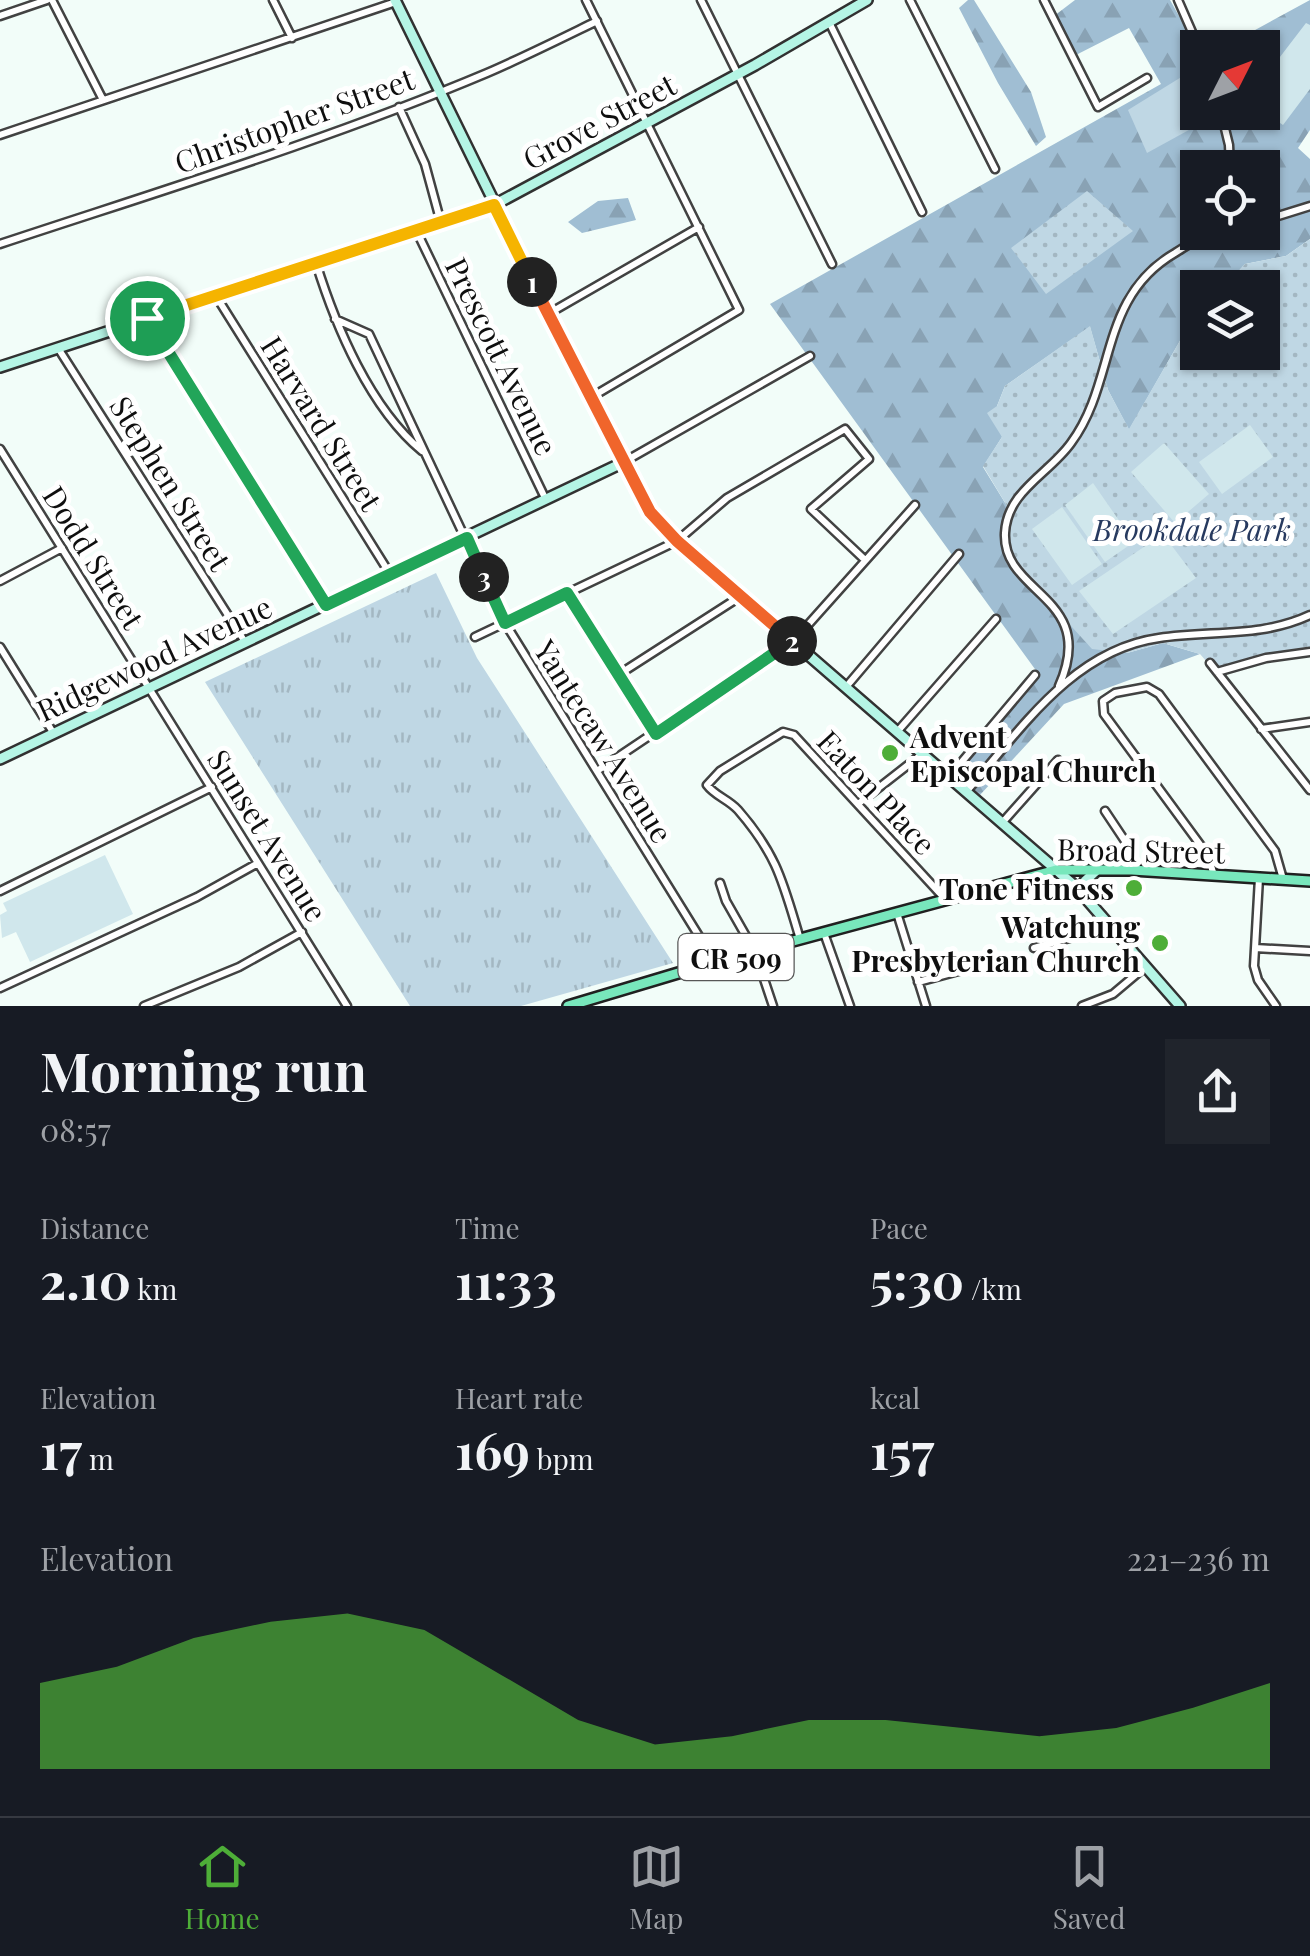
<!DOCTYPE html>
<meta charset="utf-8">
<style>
body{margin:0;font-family:"Playfair Display",serif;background:#20242c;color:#f1f3f6;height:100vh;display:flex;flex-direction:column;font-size:38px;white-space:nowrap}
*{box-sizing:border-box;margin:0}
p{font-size:32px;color:#9ea1a6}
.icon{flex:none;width:55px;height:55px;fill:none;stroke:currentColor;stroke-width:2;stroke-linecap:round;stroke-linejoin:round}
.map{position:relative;height:1006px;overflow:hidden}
.drawer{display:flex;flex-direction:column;background:#171b24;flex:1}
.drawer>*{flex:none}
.needle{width:65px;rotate:48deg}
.buttons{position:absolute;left:1180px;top:30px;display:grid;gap:20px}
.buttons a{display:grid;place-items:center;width:100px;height:100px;border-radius:0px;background:#171b24;box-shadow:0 2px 8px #0004;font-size:50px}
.pin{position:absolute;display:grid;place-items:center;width:85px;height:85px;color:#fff;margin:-42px;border:5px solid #fff;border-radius:50%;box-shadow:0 2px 10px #0007}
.km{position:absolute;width:50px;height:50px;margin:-25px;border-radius:50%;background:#222;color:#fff;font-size:28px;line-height:50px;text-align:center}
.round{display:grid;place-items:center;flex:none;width:105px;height:105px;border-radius:0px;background:#20242c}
.headline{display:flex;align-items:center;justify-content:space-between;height:170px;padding:0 40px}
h1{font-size:55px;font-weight:700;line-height:75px}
.metrics{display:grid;grid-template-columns:repeat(3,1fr);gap:15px;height:170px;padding:10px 40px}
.metrics div{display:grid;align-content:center}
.metrics b{font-size:50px;font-weight:700}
.metrics small{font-size:28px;font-weight:400}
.metrics p{font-size:28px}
.chart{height:280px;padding:20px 40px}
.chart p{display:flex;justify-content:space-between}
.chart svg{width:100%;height:180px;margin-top:10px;fill:#4eae38;opacity:.7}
.menu{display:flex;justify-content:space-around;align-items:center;height:140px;border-top:2px solid #363941;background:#171b24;font-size:28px;color:#9ea1a6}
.menu a{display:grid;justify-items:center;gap:5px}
.menu .active{color:#4eae38}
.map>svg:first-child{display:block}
.grass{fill:url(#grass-tufts)}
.forest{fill:url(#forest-firs);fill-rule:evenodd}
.park{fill:url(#park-dots)}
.garden{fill:#bfd7e4}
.pitch{fill:#d0e7ec}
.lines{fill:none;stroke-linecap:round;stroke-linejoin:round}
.street-casing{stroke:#424242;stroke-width:11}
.secondary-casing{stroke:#313131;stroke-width:14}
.primary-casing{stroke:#202020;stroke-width:14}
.street{stroke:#fff;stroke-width:6}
.secondary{stroke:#b5f5e5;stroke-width:9}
.primary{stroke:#78e7bc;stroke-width:9}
.split-1-casing{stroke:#fff;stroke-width:20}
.split-2-casing{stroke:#fff;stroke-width:20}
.split-3-casing{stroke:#fff;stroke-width:20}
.split-4-casing{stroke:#fff;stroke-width:20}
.split-1{stroke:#f5b400;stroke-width:12}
.split-2{stroke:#f0652b;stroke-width:12}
.split-3{stroke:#22a559;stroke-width:12}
.split-4{stroke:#22a559;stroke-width:12}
.poi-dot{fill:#4eae38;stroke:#fff;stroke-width:4}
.labels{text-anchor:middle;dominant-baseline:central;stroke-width:10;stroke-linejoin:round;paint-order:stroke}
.shield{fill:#fff;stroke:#575757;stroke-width:2.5}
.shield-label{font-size:28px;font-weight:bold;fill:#0f0f0f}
.street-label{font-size:30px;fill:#0f0f0f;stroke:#fff}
.park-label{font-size:30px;font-style:italic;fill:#273a5f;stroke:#fff}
.poi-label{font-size:30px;font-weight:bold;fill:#0f0f0f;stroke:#fff;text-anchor:end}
</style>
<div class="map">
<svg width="1310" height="1006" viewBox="0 0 1310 1006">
<defs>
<pattern id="grass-tufts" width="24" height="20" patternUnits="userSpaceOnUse" patternTransform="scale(2.5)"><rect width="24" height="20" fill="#bfd7e4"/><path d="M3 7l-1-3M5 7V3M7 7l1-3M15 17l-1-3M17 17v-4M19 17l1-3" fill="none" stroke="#a3b7c2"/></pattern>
<pattern id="forest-firs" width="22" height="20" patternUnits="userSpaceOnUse" patternTransform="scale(2.5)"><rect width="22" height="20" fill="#a0bed3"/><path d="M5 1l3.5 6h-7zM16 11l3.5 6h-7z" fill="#89a2b4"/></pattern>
<pattern id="park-dots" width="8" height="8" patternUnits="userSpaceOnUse" patternTransform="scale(2.5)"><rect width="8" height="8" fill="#bfd7e4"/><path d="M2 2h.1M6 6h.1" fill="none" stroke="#a3b7c2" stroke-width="1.8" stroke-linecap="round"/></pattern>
</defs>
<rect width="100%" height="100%" fill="#f2fdf9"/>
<path class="grass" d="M436 573 477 658 673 963 521 1006H410L205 682Z"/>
<path class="forest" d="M968 0H974L1031 92 1046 137 1036 146 998 83 959 8Z
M1075 0H1170L1197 48 1198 112H1262V48L1224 47 1310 0V130L1298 148 1310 159V239L1286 256 1245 264 1224 287 1198 288 1197 318 1185 332 1129 430 1108 390 1090 327 1005 386 997 406 1002 437 983 467 1007 506 1012 561 1127 653 1163 643 1200 654 1064 704 980 795 958 776 959 772 1040 676 770 304 1161 84 1129 28 1072 57 1054 16ZM1198 168H1262V232H1198Z
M628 198 636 220 582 233 568 222 598 201Z"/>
<path class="park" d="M1087 191 1133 231 1046 294 1011 248Z
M1310 239V647L1302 655 1213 669 1200 654 1163 643 1127 653 1092 649 1012 561 1007 506 983 466 1002 437 987 413 997 406 1005 386 1090 326 1108 390 1129 429 1185 332 1197 318 1198 352H1262V288L1224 287 1245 264 1286 256Z"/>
<path class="garden" d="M1183 76 1198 125 1147 153 1128 110Z"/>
<path class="pitch" d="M1306 23 1310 25V89L1283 125 1263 111V79Z
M1250 425 1273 457 1222 494 1199 462Z
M1164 443 1209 494 1175 523 1131 472Z
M1093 483 1134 542 1105 562 1065 505Z
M1062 507 1102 564 1072 585 1032 529Z
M1163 534 1196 578 1113 634 1079 591Z
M105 855 133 914 30 962 16 932 2 938 0 915 7 911 3 903Z"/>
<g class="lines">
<g class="street-casing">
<path id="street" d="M52 0 103 100
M273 0 292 38
M586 0 739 310 590 398
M701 0 832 264
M910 0 995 169
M1044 0 1098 107 1147 78
M1178 0 1199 48
M0 16 47 0
M829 22 922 212
M399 107 425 164 441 223
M1221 112 1229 145 1230 168
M0 135 396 2
M1262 221 1310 206
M417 232 546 500
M0 244C163 190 328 140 487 73 524 57 560 39 597 21
M316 263C336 327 370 408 422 451
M216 296 390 574
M548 314 699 227
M147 318 326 605
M335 319 369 334 505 623 715 962
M58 348 245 642
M0 449 347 1006
M622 463 810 356
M0 581 62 548
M567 593 655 734
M475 637 677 541 727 498 845 429 869 459 811 509 865 560
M0 647 54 734
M1210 663 1310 790
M1217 672 1266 658 1310 652
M618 675 741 596
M1059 686C1099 596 1002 595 1005 533 1007 491 1049 474 1071 443 1117 381 1098 298 1175 253 1188 245 1200 236 1215 232
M846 687 959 554
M1261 729 1310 722
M897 732 996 619
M597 771 798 636 915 505
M949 777 1035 675
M966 792C1020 731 1072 650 1159 638 1211 630 1261 638 1310 615
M858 804 922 754
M1105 811 1127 844 1132 870
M1002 823 1058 760
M1214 875 1207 854 1104 714 1103 701 1115 693 1147 687 1159 694 1275 851 1283 879
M1259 878 1254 966 1258 980 1276 1006
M720 883 726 901 755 952 773 1006
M0 891 212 787
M897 913 926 1006
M824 933 850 1006
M800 939C783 883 778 856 738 810 728 799 715 796 707 785L720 771 783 732 794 735 945 899
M1034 948 1080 935 1102 915
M1255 948 1310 951
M918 982 992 962
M0 988 197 897 258 863
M144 1006 239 967 302 932
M1082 1006 1113 994 1145 967"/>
</g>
<g class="secondary-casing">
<path id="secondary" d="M395 0 622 463 650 513 677 541 1076 887 1180 1006
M0 367 494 205 755 65 867 0
M0 759 622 463
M1087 895 1085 881 1097 870"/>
</g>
<g class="primary-casing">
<path id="primary" d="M568 1006 715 962 1056 870H1132L1310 881"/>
</g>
<use href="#street" class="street"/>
<use href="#secondary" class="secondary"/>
<use href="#primary" class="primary"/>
</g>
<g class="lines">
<g class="split-1-casing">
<path id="split-1" d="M147 318 494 205 532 282"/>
</g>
<g class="split-2-casing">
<path id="split-2" d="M532 282 650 512 677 541 792 641"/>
</g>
<g class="split-3-casing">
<path id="split-3" d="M484 577 505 623 567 593 656 734 792 641"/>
</g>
<g class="split-4-casing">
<path id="split-4" d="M147 318 326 605 467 538 484 577"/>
</g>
<use href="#split-1" class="split-1"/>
<use href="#split-2" class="split-2"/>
<use href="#split-3" class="split-3"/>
<use href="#split-4" class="split-4"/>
</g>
<g class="poi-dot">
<circle cx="890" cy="753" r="10"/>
<circle cx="1134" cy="888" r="10"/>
<circle cx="1160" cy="943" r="10"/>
</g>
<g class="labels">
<rect class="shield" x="678.5" y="934" width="115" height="46" rx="8"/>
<g class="shield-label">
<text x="736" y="957">CR 509</text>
</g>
<g class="street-label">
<text transform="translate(294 120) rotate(-20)">Christopher Street</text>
<text transform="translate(599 121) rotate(-28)">Grove Street</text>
<text transform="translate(502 356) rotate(64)">Prescott Avenue</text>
<text transform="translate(322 423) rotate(58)">Harvard Street</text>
<text transform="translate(171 483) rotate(58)">Stephen Street</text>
<text transform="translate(94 557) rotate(58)">Dodd Street</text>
<text transform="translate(154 658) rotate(-25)">Ridgewood Avenue</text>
<text transform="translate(604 741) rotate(58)">Yantecaw Avenue</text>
<text transform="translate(877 792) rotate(47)">Eaton Place</text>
<text transform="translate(268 835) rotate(58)">Sunset Avenue</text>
<text transform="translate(1141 850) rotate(1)">Broad Street</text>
</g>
<g class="park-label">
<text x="1192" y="529">Brookdale Park</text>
</g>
<g class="poi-label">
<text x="910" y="736" text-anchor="start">Advent<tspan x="910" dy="34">Episcopal Church</tspan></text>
<text x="1114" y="888">Tone Fitness</text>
<text x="1140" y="926">Watchung<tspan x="1140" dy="34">Presbyterian Church</tspan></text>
</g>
</g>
</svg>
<div class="buttons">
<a><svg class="needle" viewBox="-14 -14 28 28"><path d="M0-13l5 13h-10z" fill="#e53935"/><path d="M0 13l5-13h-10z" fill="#9ea1a6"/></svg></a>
<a><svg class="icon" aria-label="locate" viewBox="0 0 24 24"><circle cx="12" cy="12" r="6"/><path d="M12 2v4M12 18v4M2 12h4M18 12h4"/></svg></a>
<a><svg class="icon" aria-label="layers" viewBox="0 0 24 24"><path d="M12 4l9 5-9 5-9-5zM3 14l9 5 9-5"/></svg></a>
</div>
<div class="pin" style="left:147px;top:318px;background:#1e9e55"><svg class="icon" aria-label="arrive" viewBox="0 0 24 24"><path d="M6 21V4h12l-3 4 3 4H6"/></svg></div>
<b class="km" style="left:532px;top:282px">1</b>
<b class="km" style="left:792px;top:641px">2</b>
<b class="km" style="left:484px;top:577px">3</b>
</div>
<section class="drawer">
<div class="headline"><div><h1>Morning run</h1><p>08:57</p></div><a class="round"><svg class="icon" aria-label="share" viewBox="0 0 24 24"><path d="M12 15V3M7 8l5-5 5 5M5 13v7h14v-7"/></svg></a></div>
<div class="metrics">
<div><p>Distance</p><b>2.10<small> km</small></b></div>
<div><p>Time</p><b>11:33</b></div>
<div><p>Pace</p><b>5:30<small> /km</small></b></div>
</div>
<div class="metrics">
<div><p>Elevation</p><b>17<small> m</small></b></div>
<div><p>Heart rate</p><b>169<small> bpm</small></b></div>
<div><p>kcal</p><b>157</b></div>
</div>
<div class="chart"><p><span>Elevation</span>221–236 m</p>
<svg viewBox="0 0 160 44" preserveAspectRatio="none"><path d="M0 44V23L10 19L20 12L30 8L40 6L50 10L60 21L70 32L80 38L90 36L100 32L110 32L120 34L130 36L140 34L150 29L160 23V44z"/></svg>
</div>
</section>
<nav class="menu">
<a class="active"><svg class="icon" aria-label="home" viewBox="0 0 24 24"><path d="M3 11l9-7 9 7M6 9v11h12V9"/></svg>Home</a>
<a><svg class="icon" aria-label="map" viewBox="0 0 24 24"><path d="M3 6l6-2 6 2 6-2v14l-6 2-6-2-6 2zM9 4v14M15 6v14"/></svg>Map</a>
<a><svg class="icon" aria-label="saved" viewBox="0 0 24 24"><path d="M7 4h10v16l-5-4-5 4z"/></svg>Saved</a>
</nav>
